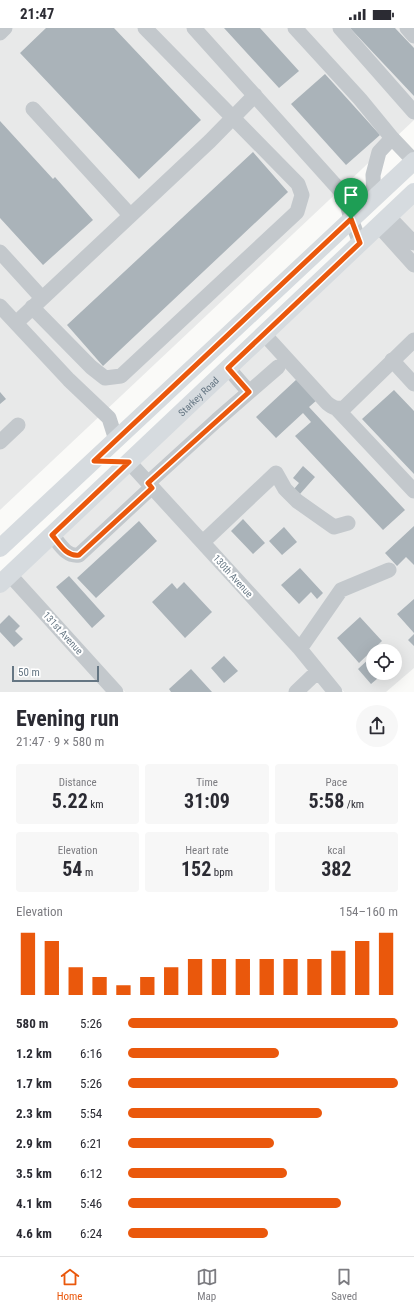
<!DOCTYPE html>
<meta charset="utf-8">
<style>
body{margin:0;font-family:"Roboto Condensed",sans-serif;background:#f7f7f7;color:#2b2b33;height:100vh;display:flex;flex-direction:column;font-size:15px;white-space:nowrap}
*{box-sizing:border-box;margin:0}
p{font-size:13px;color:#7c7c81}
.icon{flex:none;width:22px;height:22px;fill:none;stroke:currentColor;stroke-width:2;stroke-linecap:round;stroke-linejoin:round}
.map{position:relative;height:664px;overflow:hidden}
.details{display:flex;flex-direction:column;background:#fff;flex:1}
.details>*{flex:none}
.controls{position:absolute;left:366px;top:616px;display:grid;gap:8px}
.controls a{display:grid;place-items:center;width:36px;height:36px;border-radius:50%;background:#fff;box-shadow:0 4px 16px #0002;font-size:20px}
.scale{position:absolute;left:12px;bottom:10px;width:87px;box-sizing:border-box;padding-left:4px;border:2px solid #657683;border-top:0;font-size:11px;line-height:14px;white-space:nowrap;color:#657683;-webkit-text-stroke:3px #fff;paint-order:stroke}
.pin{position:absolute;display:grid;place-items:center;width:34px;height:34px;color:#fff;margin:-41px -17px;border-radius:50% 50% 50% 0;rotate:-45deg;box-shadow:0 0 4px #0007}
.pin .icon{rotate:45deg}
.round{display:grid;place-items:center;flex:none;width:42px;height:42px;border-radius:21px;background:#f7f7f7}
.headline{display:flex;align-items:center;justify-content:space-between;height:68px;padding:0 16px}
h1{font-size:22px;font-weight:700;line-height:30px}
.stats{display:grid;grid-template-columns:repeat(3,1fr);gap:6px;height:68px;padding:4px 16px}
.stats div{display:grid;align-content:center;border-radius:4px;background:#f7f7f7;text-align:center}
.stats b{font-size:20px;font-weight:700}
.stats small{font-size:11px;font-weight:400}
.stats p{font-size:11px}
.chart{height:112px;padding:8px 16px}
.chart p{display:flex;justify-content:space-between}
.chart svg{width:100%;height:72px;margin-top:4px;stroke:#ea580c;stroke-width:6}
ul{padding:0 16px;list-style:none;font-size:13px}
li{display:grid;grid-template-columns:64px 48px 1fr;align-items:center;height:30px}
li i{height:10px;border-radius:5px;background:#ea580c}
.status{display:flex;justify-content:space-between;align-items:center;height:28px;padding:0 20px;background:#fff;direction:ltr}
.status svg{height:11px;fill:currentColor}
.dock{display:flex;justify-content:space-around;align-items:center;height:56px;border-top:1px solid #e1e1e2;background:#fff;font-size:11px;color:#7c7c81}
.dock a{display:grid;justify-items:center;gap:2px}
.dock .active{color:#ea580c}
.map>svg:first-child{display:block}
.built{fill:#e8e9e9;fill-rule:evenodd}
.building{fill:#aab3b9}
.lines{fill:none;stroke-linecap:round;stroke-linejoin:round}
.minor{stroke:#c3c8cc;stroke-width:15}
.major{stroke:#d6dbdf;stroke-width:18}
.route-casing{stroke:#fff;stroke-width:8}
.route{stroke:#ea580c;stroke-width:5}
.labels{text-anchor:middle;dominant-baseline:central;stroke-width:4;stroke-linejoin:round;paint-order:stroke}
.street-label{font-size:10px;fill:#657683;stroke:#fff}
</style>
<div class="status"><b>21:47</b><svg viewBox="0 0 49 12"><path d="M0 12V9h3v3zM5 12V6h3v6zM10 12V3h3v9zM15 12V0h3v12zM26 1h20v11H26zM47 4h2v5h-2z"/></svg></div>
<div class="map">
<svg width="414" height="664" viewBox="0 0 414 664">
<rect width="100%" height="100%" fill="#fafaf8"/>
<path class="built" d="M0 0H414V92L0 482Z
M414 172V640L386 664H344L305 617 138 434ZM373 623H395V645H373Z
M128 443 295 626 326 664H125L19 546Z
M9 556 107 664H0V564Z"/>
<path class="building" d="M46 0H114L201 92 139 151 20 25Z
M224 0H260L299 43 279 60Z
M350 0H395L414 20V68Z
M325 46 380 107 346 137 291 76Z
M0 93 53 151 55 149 93 192 43 237 0 190Z
M253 124 288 164 103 338 67 297Z
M297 351 317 372 309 379 405 482 383 502 295 408 311 394 303 385 276 410 256 389Z
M394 362 414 383V446L362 391Z
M0 364 6 371 0 376Z
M303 438 315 449 300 466 294 461 299 455 293 450Z
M243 491 265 515 253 526 231 503Z
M139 493 157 513 96 570 77 550Z
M414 498V537L406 529 397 538 385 525Z
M284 499 297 514 282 527 269 513Z
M300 540 323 565 317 571 311 564 299 576 281 557Z
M69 548 105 588 92 600 56 559Z
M184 554 212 584 185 610 152 574 172 555 177 561Z
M414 571V605L397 586Z
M9 587 20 598 15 603 23 611 14 619 0 604V596Z
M360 589 382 613 359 635 337 610Z
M414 606V618L408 612Z
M373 627V645H384L371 656 358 641Z
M224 628 238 643 224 655 211 640Z
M191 641 212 664H171L169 661Z"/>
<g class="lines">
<path class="minor" d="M194 0 345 168 351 191 360 215
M295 0 360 71 392 110
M340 0 414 84
M407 0 414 8
M0 5 5 0
M33 81 130 187
M374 170 373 147 379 124 392 110 414 133
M388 188 414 215
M378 197 414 237
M0 224 42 270
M0 278 69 352 109 390 116 412
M32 279 91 339 105 350 121 348 297 184 302 167 298 156 145 0
M16 295 210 113 255 67
M264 306 327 375C333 380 336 381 344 380L414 312
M392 332 414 356
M228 340 249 364
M337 381 414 463
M0 414 18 397
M129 434 300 621 335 664
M148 455 217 392 278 339
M52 507C60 516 66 529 79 527L152 459
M203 514 276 445 285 461 297 473 334 499 348 495
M10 547 116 664
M300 621 341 562 389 542
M296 664 318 643"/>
<g class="major">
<path d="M0 520 414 133"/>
<path id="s1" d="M0 556 414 164"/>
</g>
</g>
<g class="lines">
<g class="route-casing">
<path id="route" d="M351 191 360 215 228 340 249 364 148 455 152 460 79 527C66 529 60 516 52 507L129 434 94 433Z"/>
</g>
<use href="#route" class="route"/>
</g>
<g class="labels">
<g class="street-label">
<text stroke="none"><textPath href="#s1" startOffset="273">Starkey Road</textPath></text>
<text transform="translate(233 548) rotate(48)">130th Avenue</text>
<text transform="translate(63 605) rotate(48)">131st Avenue</text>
</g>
</g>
</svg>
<div class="controls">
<a><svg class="icon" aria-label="locate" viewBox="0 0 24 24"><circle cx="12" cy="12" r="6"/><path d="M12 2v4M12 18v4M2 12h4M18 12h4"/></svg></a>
</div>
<div class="scale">50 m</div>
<div class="pin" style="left:351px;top:191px;background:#1e9e55"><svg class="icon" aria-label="arrive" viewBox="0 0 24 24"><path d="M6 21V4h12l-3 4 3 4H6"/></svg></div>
</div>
<section class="details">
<div class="headline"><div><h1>Evening run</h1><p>21:47 · 9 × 580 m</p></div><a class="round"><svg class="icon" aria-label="share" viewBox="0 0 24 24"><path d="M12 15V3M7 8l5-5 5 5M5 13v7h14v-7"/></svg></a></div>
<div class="stats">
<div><p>Distance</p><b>5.22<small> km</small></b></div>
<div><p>Time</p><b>31:09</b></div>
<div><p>Pace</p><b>5:58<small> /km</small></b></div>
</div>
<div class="stats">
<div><p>Elevation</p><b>54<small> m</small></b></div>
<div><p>Heart rate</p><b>152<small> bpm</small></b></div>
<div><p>kcal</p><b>382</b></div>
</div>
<div class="chart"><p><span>Elevation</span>154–160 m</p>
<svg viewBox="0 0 160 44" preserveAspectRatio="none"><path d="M5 44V6M15 44V11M25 44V27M35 44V33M45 44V38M55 44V33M65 44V27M75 44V22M85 44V22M95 44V22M105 44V22M115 44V22M125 44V22M135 44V17M145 44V11M155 44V6"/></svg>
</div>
<ul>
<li><b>580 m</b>5:26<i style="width:100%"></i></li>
<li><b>1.2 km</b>6:16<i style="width:56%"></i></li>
<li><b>1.7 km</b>5:26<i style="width:100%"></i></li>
<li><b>2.3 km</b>5:54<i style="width:72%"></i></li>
<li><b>2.9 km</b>6:21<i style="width:54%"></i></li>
<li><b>3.5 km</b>6:12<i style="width:59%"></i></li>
<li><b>4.1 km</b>5:46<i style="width:79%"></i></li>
<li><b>4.6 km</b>6:24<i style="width:52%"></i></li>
</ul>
</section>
<nav class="dock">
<a class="active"><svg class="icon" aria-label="home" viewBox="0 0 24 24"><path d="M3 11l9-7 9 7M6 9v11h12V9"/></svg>Home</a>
<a><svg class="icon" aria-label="map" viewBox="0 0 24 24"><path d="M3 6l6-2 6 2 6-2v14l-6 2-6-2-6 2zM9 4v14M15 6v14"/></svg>Map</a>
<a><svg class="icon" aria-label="saved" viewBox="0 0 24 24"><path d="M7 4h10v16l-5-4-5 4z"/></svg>Saved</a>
</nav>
